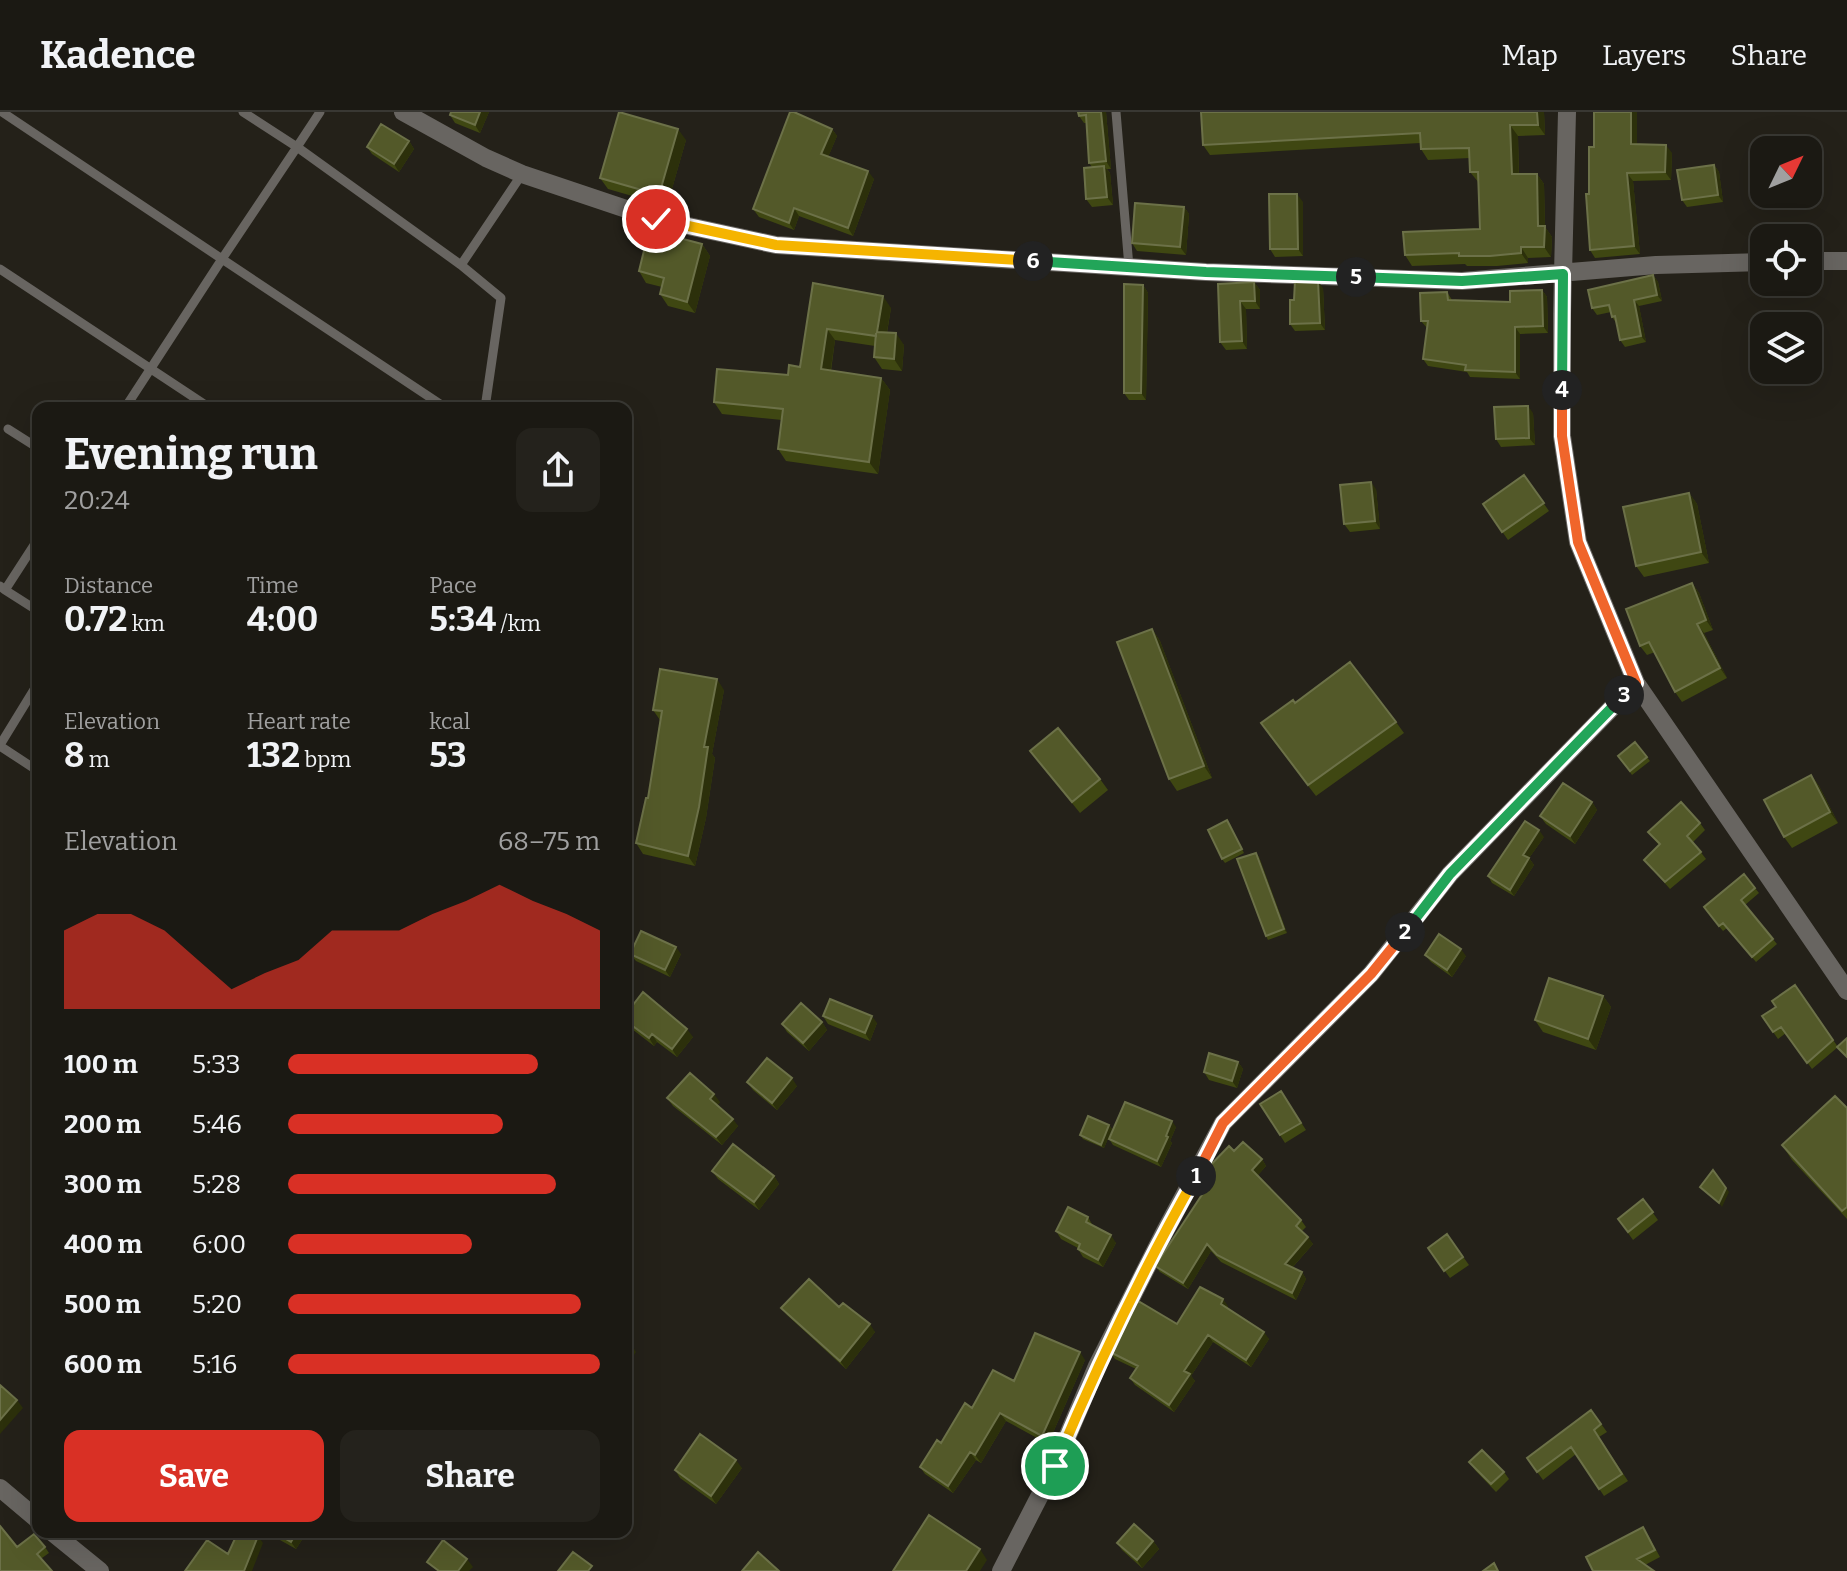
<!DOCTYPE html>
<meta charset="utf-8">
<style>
body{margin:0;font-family:Bitter,serif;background:#24221c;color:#f1f3f6;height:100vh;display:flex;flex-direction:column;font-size:30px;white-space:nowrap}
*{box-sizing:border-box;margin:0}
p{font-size:26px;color:#a0a0a0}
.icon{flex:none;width:44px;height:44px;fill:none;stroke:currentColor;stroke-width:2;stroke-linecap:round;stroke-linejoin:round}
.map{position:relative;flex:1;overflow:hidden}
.sheet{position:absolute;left:32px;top:290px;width:600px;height:1136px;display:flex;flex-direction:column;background:#1b1913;border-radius:16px;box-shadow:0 8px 32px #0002,0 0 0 2px #393833}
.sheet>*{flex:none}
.needle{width:52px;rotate:47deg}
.fabs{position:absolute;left:1750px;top:24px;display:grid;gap:16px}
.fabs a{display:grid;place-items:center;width:72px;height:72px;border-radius:16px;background:#1b1913;box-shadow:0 8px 32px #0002,0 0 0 2px #393833;font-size:40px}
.pin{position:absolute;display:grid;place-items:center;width:68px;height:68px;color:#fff;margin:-34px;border:4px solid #fff;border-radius:50%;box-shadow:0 2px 8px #0007}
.km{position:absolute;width:40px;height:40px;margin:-20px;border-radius:50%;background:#222;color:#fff;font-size:22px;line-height:40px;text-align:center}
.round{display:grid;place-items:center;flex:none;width:84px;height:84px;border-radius:16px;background:#24221c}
.headline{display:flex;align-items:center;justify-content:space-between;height:136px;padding:0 32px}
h1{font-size:44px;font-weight:700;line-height:60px}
.figures{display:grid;grid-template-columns:repeat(3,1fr);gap:12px;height:136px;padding:8px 32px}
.figures div{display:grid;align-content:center}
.figures b{font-size:34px;font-weight:700}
.figures small{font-size:22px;font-weight:400}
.figures p{font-size:22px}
.chart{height:224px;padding:16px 32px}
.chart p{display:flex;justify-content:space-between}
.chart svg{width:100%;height:144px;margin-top:8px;fill:#d93025;opacity:.7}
.button{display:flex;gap:16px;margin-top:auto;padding:16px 32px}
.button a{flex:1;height:92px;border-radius:16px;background:#d93025;color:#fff;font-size:32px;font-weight:700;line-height:92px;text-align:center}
.button a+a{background:#24221c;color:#f1f3f6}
ul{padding:0 32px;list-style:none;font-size:26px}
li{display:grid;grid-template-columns:128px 96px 1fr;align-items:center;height:60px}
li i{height:20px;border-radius:10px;background:#d93025}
header{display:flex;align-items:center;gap:48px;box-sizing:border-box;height:112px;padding:0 40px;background:#1b1913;border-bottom:2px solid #393833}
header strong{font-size:38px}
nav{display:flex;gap:44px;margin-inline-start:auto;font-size:28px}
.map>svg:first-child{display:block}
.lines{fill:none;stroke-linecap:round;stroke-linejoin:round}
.lane{stroke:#686561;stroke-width:9}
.street{stroke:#686561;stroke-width:18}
.wall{fill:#3f4712}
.shaded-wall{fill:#2c300b}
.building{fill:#535929;stroke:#6c7148;stroke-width:2}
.split-1-casing{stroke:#fff;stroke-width:16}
.split-2-casing{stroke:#fff;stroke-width:16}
.split-3-casing{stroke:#fff;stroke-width:16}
.split-4-casing{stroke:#fff;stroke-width:16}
.split-5-casing{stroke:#fff;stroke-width:16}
.split-6-casing{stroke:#fff;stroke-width:16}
.split-7-casing{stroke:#fff;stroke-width:16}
.split-1{stroke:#f5b400;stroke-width:10}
.split-2{stroke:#f0652b;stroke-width:10}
.split-3{stroke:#22a559;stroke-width:10}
.split-4{stroke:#f0652b;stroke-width:10}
.split-5{stroke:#22a559;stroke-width:10}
.split-6{stroke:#22a559;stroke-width:10}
.split-7{stroke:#f5b400;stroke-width:10}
</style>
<header>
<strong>Kadence</strong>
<nav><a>Map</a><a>Layers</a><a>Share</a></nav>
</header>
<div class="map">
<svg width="1847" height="1459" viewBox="0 0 1847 1459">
<rect width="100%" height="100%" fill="#242119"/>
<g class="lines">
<path class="lane" d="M2 0 222 147 297 35 461 153 522 62
M243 0 297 35 320 0
M1116 0 1129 155
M461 153 501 186 485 296
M0 157 210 296
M125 296 222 147 446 296
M8 317 38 336
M0 474 5 478 38 427
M5 478 38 499
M0 633 38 571
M0 634 38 659"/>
<path class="street" d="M403 0 486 46 522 62 656 107 776 133 1206 160 1462 169 1656 153 1764 150
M1567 0 1562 202V324L1578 430 1636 571 1847 879
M1808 149H1847
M0 1376 38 1408
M52 1420 100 1459
M1001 1459 1055 1354 1097 1254 1164 1121 1223 1011 1371 862 1450 762 1636 571"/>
</g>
<path class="wall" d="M489 0 480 21 455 11 450 3Z
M1106 0 1111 57H1107L1110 61 1113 93 1092 95 1086 87 1092 55 1089 51 1086 11H1084L1079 4Z
M1544 0 1545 23 1518 24 1519 62H1537L1544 72 1545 115 1552 125 1551 145 1528 146V151L1497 154H1467L1465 152 1412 154 1405 143 1480 117 1479 71 1470 60V46L1428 48 1421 37 1420 31 1210 43 1203 33Z
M1594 0H1637V32L1672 41 1671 68 1633 69 1640 142 1595 146 1590 138 1589 82 1594 35Z
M832 17 837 24 828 45 874 67 853 124 799 104 794 118 759 105 753 97Z
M686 28 667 94 608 77 600 66Z
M409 29 414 37 399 60 372 42 367 35Z
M1714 53 1719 60 1723 90 1687 95 1682 88Z
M1303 90V144L1275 145 1270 137Z
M1184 95 1189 102 1186 143 1137 139 1132 131Z
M702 132 710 144 695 201 668 194 660 182 662 175 646 171 639 159Z
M1653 163 1658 170 1662 189 1639 194 1646 230 1625 235 1620 228 1617 212 1612 205 1611 200 1597 203 1592 196Z
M1254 170 1260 178V197H1246L1247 237 1226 238 1220 230 1218 172Z
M813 171 891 196 887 221 904 233 902 259 882 257 874 245 875 234 835 228 831 259 881 266 890 278 878 362 786 349 778 337 782 308 722 302 714 290 788 263 800 255Z
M1143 173 1148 181 1146 288H1129L1124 281Z
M1323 176 1325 218 1295 219 1290 212Z
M1542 178 1547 185 1548 221 1520 222V267L1470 265 1467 260 1428 254 1423 247 1427 216 1421 209 1447 180 1452 188 1510 190Z
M1533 301 1535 333 1501 335 1496 327Z
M1524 363 1549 399 1508 428 1483 392Z
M1376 377 1380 417 1350 420 1344 412Z
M1689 381 1697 392 1709 451 1644 465 1636 454Z
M1692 471 1699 481 1713 518 1704 521 1727 566 1682 590 1675 580 1655 540 1647 543 1640 534Z
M1152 517 1160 529 1212 666 1177 679 1169 667Z
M724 578 712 642 715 646 706 706 695 754 643 742 636 731 648 686 660 608 653 598Z
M1295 591 1396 610 1404 621 1316 684 1269 623Z
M1635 630 1650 649 1632 663 1618 644Z
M1030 639 1100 667 1108 678 1080 701Z
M1811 663 1819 674 1838 711 1792 736 1784 725Z
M1592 690 1597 698 1575 732 1546 712 1540 704Z
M1700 711 1705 718 1693 730 1706 747 1670 777 1644 748 1659 733 1648 720Z
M1230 712 1244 741 1225 751 1222 747Z
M1544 725 1529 746 1534 753 1514 784 1492 771 1488 764Z
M1256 741 1259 745 1287 821 1268 828 1266 824Z
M1755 776 1759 781 1745 793 1777 832 1756 850 1727 816 1723 819 1708 801Z
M630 842H681L670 865 636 849Z
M1425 843 1466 844 1452 865 1431 850Z
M1795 873 1838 935 1812 957 1786 921 1778 927 1762 904 1776 895Z
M1603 884 1611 895 1596 938 1543 920 1535 908Z
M626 902 693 925 677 945 657 930 654 934 628 914 626 911Z
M823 904 877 911 870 929 828 912Z
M822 910 827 918 809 939 787 920 782 912Z
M1238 950 1243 957 1237 976 1209 968 1204 960Z
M747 970 797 974 777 998 753 978Z
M1281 979 1306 1018 1285 1031 1260 992Z
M667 986 720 990 717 993 738 1014 722 1033 673 994Z
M1847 996V1107L1792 1048 1782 1033Z
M1109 1013 1112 1017 1104 1036 1083 1027 1080 1023Z
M1176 1015 1170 1029 1172 1031 1161 1055 1113 1033 1109 1027Z
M1234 1039 1262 1047 1266 1054 1258 1063 1301 1108 1306 1115 1302 1119 1313 1132 1292 1156 1302 1160 1306 1167 1296 1188 1221 1150 1211 1139 1188 1177 1160 1160 1155 1154 1208 1073 1201 1063Z
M712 1059 774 1064 779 1072 759 1098 718 1067Z
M1643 1087 1658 1108 1633 1128 1618 1107Z
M1088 1105 1093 1114 1116 1131 1103 1155 1083 1145 1078 1137V1136L1061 1127 1056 1119Z
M1447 1122 1469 1153 1450 1166 1428 1136Z
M626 1132 633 1141 626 1149Z
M1228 1194 1227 1196 1269 1227 1251 1255 1213 1230 1191 1264 1195 1269 1174 1300 1135 1273 1130 1266 1136 1257 1115 1247 1110 1240 1177 1212Z
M839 1195 875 1220 846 1257 787 1203 781 1196Z
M1085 1248 1048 1332 1006 1309 981 1351 976 1348 953 1381 925 1362 920 1355 972 1296 1014 1269Z
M1591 1298 1607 1320 1599 1325 1628 1369 1604 1384 1576 1342 1543 1368 1527 1346Z
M1469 1350 1504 1360 1509 1367 1496 1380 1475 1358Z
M742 1356 716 1392 680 1366 675 1358Z
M269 1420H307L296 1437 271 1423Z
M1648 1423 1660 1445 1645 1453 1593 1459Z
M1153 1429 1159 1437 1142 1456 1122 1438 1117 1431Z
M17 1435H45L49 1441 42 1446Z"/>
<path class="shaded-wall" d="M480 0H489L480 21 475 13Z
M1101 0H1106L1111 57 1106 49Z
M1537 0H1544L1545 23 1538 13Z
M1631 0H1637V40L1631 32Z
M1510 13 1518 24 1519 72 1512 62Z
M678 17 686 28 667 94 659 83Z
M832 17 837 24 826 50 821 42Z
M409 29 414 37 399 60 394 52Z
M1666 33 1672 41 1671 68 1665 60Z
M1714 53 1719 60 1723 90 1718 83Z
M1104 54 1110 61 1113 93 1107 85Z
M868 59 874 67 853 124 848 116Z
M1627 61 1633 69 1640 142 1634 134Z
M1537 62 1544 72 1545 115 1552 125 1551 145 1544 135 1538 114Z
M1297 82 1303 90V144L1298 137Z
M1184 95 1189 102 1186 143 1180 135Z
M794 96 799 104 794 118 789 111Z
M702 132 710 144 695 201 687 190Z
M1521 135 1528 146V151L1521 141Z
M1653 163 1658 170 1662 189 1657 183Z
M1318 169 1323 176 1325 218 1320 211Z
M1254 170 1260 178V197L1255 189Z
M1143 173 1148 181 1146 288 1141 281Z
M1542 178 1547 185 1548 221 1543 214Z
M883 184 891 196 885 231 877 220Z
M1634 188 1639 194 1646 230 1641 224Z
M1240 189 1246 197 1247 237 1242 229Z
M1515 215 1520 222V267L1515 260Z
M827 217 835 228 829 269 821 257Z
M896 221 904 233 902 259 894 247Z
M881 266 890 278 878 362 869 350Z
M1528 294 1533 301 1535 333 1529 326Z
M1371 370 1376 377 1380 417 1375 409Z
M1689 381 1697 392 1709 451 1701 440Z
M1692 471 1699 481 1713 518 1706 508Z
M1697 512 1704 521 1727 566 1720 556Z
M1152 517 1160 529 1212 666 1204 654Z
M717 567 724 578 712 642 715 646 706 706 695 754 688 744 704 635Z
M1811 663 1819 674 1838 711 1830 700Z
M1592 690 1597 698 1575 732 1570 724Z
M1539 718 1544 725 1529 746 1534 753 1514 784 1510 778 1523 743Z
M1256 741 1259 745 1287 821 1284 817Z
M676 835 681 842 670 865 665 858Z
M1461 837 1466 844 1452 865 1447 858Z
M1603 884 1611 895 1596 938 1588 927Z
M872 904 877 911 870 929 865 921Z
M822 910 827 918 809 939 803 931Z
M687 917 693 925 677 945 672 937Z
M652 922 657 930 654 934 649 926Z
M1238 950 1243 957 1237 976 1232 969Z
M792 966 797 974 777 998 772 991Z
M714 982 720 990 716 995 710 987Z
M733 1007 738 1014 722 1033 716 1025Z
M1172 1009 1176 1015 1170 1029 1172 1031 1161 1055 1157 1049Z
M1109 1013 1112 1017 1104 1036 1101 1033Z
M1262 1047 1266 1054 1257 1064 1252 1058Z
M774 1064 779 1072 759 1098 754 1090Z
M1726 1076 1729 1080 1722 1095 1719 1091Z
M1111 1123 1116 1131 1103 1155 1098 1148Z
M1308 1125 1313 1132 1289 1159 1285 1152Z
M1207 1132 1211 1139 1188 1177 1183 1171Z
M1302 1160 1306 1167 1296 1188 1292 1181Z
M1223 1187 1228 1194 1226 1199 1221 1192Z
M870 1212 875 1220 846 1257 840 1249Z
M1264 1220 1269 1227 1251 1255 1246 1248Z
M1208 1223 1213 1230 1191 1264 1195 1269 1174 1300 1169 1293 1184 1259Z
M631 1232 636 1240 626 1255V1240Z
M1080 1240 1085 1248 1048 1332 1042 1324Z
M17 1288 23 1296 0 1322V1308Z
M1000 1301 1006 1309 981 1351 975 1343Z
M970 1340 976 1348 953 1381 948 1374Z
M736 1348 742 1356 716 1392 711 1384Z
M297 1420H307L296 1437 291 1430Z
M258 1424 263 1431 252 1459H244Z
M1153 1429 1159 1437 1142 1456 1137 1448Z
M980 1437 987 1448 980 1459H966Z
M467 1447 473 1455 469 1459H458Z"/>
<path class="building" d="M451 0H480L475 13 450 3Z
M619 0 678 17 659 83 600 66Z
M790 0H794L832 17 821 42 868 59 848 116 794 96 789 111 753 97Z
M1078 0H1101L1106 49 1089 51 1086 3 1079 4Z
M1201 0H1537L1538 13H1510L1512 62H1537L1538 114H1545L1544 135H1521V141L1490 144H1459V141L1405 143 1403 120 1480 117 1478 60H1470L1469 36 1421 37 1420 21 1203 33Z
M1594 0H1631V32L1666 33 1665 60 1627 61 1634 134 1590 138 1586 82H1589V35H1594Z
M381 12 409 29 394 52 367 35Z
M1714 53 1718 83 1682 88 1677 58Z
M1104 54 1107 85 1086 87 1084 56Z
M1269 82H1297L1298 137H1270Z
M1135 91 1184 95 1180 135 1132 131Z
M649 118 702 132 687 190 660 182 664 166 639 159Z
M1653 163 1657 183 1634 188 1641 224 1620 228 1615 204 1612 205 1609 193 1592 196 1588 178Z
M1295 169H1318L1320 211 1290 212V188H1294Z
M1254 170 1255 189H1240L1242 229 1220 230 1218 172Z
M813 171 883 184 877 220 896 221 894 247 874 245 876 221V224L827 217 821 257 881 266 869 350 778 337 783 297 714 290 717 257 788 263 789 253 800 255Z
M1124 172 1143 173 1141 281H1124Z
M1542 178 1543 214 1515 215V260L1465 258 1466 253 1423 247 1428 209H1421L1420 181 1447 180 1448 188 1510 190V179Z
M553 292 581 294V296H553Z
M1528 294 1529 326 1496 327 1494 295Z
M1524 363 1544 391 1502 420 1483 392Z
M1371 370 1375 409 1344 412 1340 373Z
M1689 381 1701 440 1636 454 1623 395Z
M1692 471 1706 508 1697 512 1720 556 1675 580 1649 530 1640 534 1626 497Z
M1152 517 1204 654 1169 667 1117 530Z
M1350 550 1396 610 1308 673 1261 611 1293 588 1295 591Z
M660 557 717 567 704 635H708L699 695 688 744 636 731 646 686H648L662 599 653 598Z
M1058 616 1100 667 1072 690 1030 639Z
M1635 630 1647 645 1630 659 1618 644Z
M1811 663 1830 700 1784 725 1764 688Z
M1563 671 1592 690 1570 724 1540 704Z
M1681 690 1700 711 1687 724 1701 740 1665 770 1644 748 1660 732 1648 720Z
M1227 708 1242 737 1222 747 1208 718Z
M1525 709 1539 718 1523 743 1529 746 1510 778 1488 764Z
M1256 741 1284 817 1266 824 1237 747Z
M1744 762 1755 776 1741 788 1773 827 1752 845 1723 811 1719 814 1704 795Z
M641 819 676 835 665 858 630 842Z
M1439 822 1461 837 1447 858 1425 843Z
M1549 866 1603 884 1588 927 1535 908Z
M1795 873 1833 928 1807 951 1781 915 1773 920 1762 904 1776 895 1772 889Z
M643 880 687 917 672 937 652 922 649 926 626 909V902Z
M830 887 872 904 865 921 823 904Z
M801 891 822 910 803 931 782 912Z
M1847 926V945L1837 935Z
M1209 941 1238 950 1232 969 1204 960Z
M767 946 792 966 772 991 747 970Z
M690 961 714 982 710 987 733 1007 716 1025 667 986Z
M1281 979 1301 1011 1280 1023 1260 992Z
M1835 984 1847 996V1095L1842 1099 1782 1033Z
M1125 990 1172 1009 1166 1024 1168 1025 1157 1049 1109 1027Z
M1088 1004 1109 1013 1101 1033 1080 1023Z
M1243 1030 1262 1047 1252 1058 1301 1108 1296 1114 1308 1125 1285 1152 1302 1160 1292 1181 1217 1143 1207 1132 1183 1171 1155 1154 1209 1072 1201 1063 1229 1034 1234 1039Z
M733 1032 774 1064 754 1090 712 1059Z
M1713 1058 1726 1076 1719 1091 1700 1075Z
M1643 1087 1653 1100 1628 1120 1618 1107Z
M1068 1095 1088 1105 1086 1110 1111 1123 1098 1148 1078 1137 1080 1132 1056 1119Z
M1447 1122 1463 1145 1444 1159 1428 1136Z
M809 1167 839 1195 843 1191 870 1212 840 1249 781 1196Z
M1200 1175 1223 1187 1221 1192 1264 1220 1246 1248 1208 1223 1184 1259 1190 1262 1169 1293 1130 1266 1138 1254 1110 1240 1138 1189 1177 1212Z
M1035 1221 1080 1240 1042 1324 1000 1301 975 1343 970 1340 948 1374 920 1355 937 1328 941 1331 965 1291 972 1296 993 1258 1014 1269Z
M626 1229 631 1232 626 1240Z
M0 1273 17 1288 0 1308Z
M1591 1298 1601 1312 1594 1318 1622 1362 1599 1377 1571 1335 1537 1360 1527 1346Z
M700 1322 736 1348 711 1384 675 1358Z
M1482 1338 1504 1360 1491 1372 1469 1350Z
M929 1403 980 1437 966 1459H893Z
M1134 1412 1153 1429 1137 1448 1117 1431Z
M0 1414 17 1435 34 1422 45 1435 37 1442 52 1459H0Z
M1643 1415 1655 1438 1637 1447 1654 1459H1593L1586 1445Z
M238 1420H249L258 1424 244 1459H185L207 1428 228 1442Z
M274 1420H297L291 1430Z
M443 1428 467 1447 458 1459H439L427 1450Z
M573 1440 592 1454 588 1459H558Z
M758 1440 779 1459H742Z
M1494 1451 1498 1459H1483Z"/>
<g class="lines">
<g class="split-1-casing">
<path id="split-1" d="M1055 1354C1097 1254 1143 1157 1196 1064"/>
</g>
<g class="split-2-casing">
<path id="split-2" d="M1196 1064 1223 1011 1371 862 1405 820"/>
</g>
<g class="split-3-casing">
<path id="split-3" d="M1405 820 1450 762 1624 583"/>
</g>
<g class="split-4-casing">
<path id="split-4" d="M1562 278V324L1578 430 1636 571 1624 583"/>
</g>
<g class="split-5-casing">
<path id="split-5" d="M1356 165 1462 169 1563 162 1562 278"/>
</g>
<g class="split-6-casing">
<path id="split-6" d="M1033 149 1206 160 1356 165"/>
</g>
<g class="split-7-casing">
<path id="split-7" d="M656 107 776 133 1033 149"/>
</g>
<use href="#split-1" class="split-1"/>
<use href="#split-2" class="split-2"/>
<use href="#split-3" class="split-3"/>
<use href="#split-4" class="split-4"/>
<use href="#split-5" class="split-5"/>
<use href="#split-6" class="split-6"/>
<use href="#split-7" class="split-7"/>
</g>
</svg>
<div class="fabs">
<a><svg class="needle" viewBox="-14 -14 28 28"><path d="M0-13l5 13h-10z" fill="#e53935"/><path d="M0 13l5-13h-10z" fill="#a0a0a0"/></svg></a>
<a><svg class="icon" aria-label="locate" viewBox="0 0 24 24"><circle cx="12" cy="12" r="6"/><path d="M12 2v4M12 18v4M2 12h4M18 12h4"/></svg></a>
<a><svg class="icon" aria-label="layers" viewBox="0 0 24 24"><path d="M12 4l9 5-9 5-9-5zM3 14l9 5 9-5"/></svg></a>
</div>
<div class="pin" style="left:1055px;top:1354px;background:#1e9e55"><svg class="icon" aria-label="arrive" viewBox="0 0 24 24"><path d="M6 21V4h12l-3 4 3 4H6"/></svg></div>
<div class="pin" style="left:656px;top:107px;background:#d93025"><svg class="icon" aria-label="check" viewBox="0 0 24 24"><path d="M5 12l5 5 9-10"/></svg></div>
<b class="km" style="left:1196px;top:1064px">1</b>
<b class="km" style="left:1405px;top:820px">2</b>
<b class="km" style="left:1624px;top:583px">3</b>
<b class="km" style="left:1562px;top:278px">4</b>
<b class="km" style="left:1356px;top:165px">5</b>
<b class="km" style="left:1033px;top:149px">6</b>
<section class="sheet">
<div class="headline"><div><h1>Evening run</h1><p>20:24</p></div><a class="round"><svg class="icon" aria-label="share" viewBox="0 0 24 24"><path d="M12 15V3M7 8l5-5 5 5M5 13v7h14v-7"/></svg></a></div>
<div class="figures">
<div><p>Distance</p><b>0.72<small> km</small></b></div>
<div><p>Time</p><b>4:00</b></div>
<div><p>Pace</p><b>5:34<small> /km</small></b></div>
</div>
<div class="figures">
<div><p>Elevation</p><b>8<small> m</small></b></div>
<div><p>Heart rate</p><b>132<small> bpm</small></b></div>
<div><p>kcal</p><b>53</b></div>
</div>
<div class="chart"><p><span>Elevation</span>68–75 m</p>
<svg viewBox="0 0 160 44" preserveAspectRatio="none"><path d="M0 44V20L10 15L20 15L30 20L40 29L50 38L60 33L70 29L80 20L90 20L100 20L110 15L120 11L130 6L140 11L150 15L160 20V44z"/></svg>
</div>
<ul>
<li><b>100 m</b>5:33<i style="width:80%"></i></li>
<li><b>200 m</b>5:46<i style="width:69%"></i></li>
<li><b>300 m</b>5:28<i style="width:86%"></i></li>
<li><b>400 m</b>6:00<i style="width:59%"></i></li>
<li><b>500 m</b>5:20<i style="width:94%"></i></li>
<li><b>600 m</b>5:16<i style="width:100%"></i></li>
</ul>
<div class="button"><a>Save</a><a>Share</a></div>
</section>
</div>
